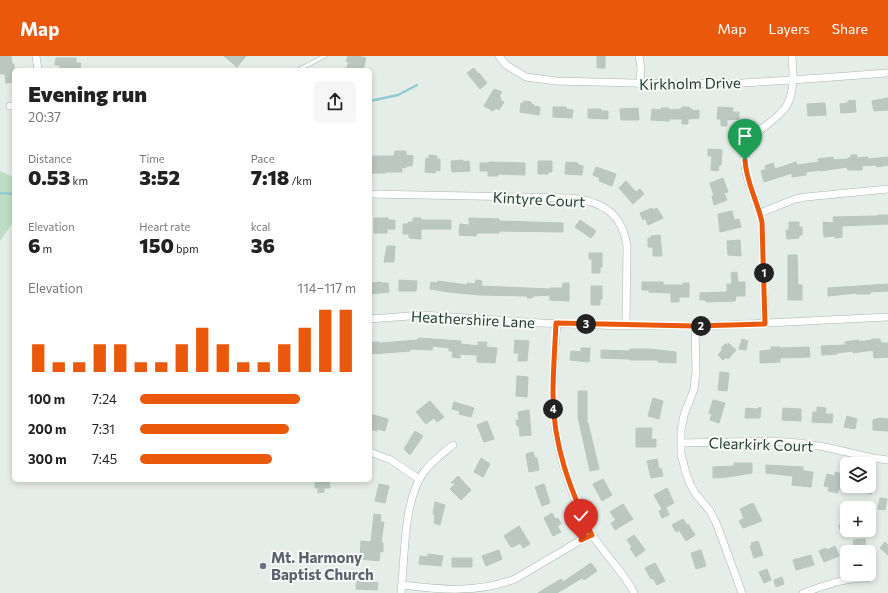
<!DOCTYPE html>
<meta charset="utf-8">
<style>
body{margin:0;font-family:Commissioner,sans-serif;background:#f6f6f6;color:#222;height:100vh;display:flex;flex-direction:column;font-size:15px;white-space:nowrap}
*{box-sizing:border-box;margin:0}
p{font-size:13px;color:#767676}
.icon{flex:none;width:22px;height:22px;fill:none;stroke:currentColor;stroke-width:2;stroke-linecap:round;stroke-linejoin:round}
.map{position:relative;flex:1;overflow:hidden}
.drawer{position:absolute;left:12px;top:12px;width:360px;height:414px;display:flex;flex-direction:column;background:#fff;border-radius:6px;box-shadow:0 2px 6px #0003}
.drawer>*{flex:none}
.controls{position:absolute;left:840px;top:401px;display:grid;gap:8px}
.controls a{display:grid;place-items:center;width:36px;height:36px;border-radius:6px;background:#fff;box-shadow:0 2px 6px #0003;font-size:20px}
.pin{position:absolute;display:grid;place-items:center;width:34px;height:34px;color:#fff;margin:-41px -17px;border-radius:50% 50% 50% 0;rotate:-45deg;box-shadow:0 0 4px #0007}
.pin .icon{rotate:45deg}
.km{position:absolute;width:20px;height:20px;margin:-10px;border-radius:50%;background:#222;color:#fff;font-size:11px;line-height:20px;text-align:center}
.round{display:grid;place-items:center;flex:none;width:42px;height:42px;border-radius:6px;background:#f6f6f6}
.overview{display:flex;align-items:center;justify-content:space-between;height:68px;padding:0 16px}
h1{font-size:22px;font-weight:800;line-height:30px}
.stats{display:grid;grid-template-columns:repeat(3,1fr);gap:6px;height:68px;padding:4px 16px}
.stats div{display:grid;align-content:center}
.stats b{font-size:20px;font-weight:800}
.stats small{font-size:11px;font-weight:400}
.stats p{font-size:11px}
.chart{height:112px;padding:8px 16px}
.chart p{display:flex;justify-content:space-between}
.chart svg{width:100%;height:72px;margin-top:4px;stroke:#ea580c;stroke-width:6}
ul{padding:0 16px;list-style:none;font-size:13px}
li{display:grid;grid-template-columns:64px 48px 1fr;align-items:center;height:30px}
li i{height:10px;border-radius:5px;background:#ea580c}
header{display:flex;align-items:center;gap:24px;box-sizing:border-box;height:56px;padding:0 20px;background:#ea580c;color:#fff}
header strong{font-size:19px}
nav{display:flex;gap:22px;margin-inline-start:auto;font-size:14px}
.map>svg:first-child{display:block}
.green{fill:#bfddc4}
.lines{fill:none;stroke-linecap:round;stroke-linejoin:round}
.stream{stroke:#90cccf;stroke-width:2.5}
.building{fill:#bac8c1;stroke:#b7c7bf}
.lane-casing{stroke:#a8b5af;stroke-width:4.5}
.street-casing{stroke:#a8b5af;stroke-width:8}
.lane{stroke:#fff;stroke-width:3.5}
.street{stroke:#fff;stroke-width:7}
.route-casing{stroke:#fff;stroke-width:8}
.route{stroke:#ea580c;stroke-width:5}
.worship-dot{fill:#6b7280;stroke:#f5faf7;stroke-width:1.5}
.labels{text-anchor:middle;dominant-baseline:central;stroke-width:4;stroke-linejoin:round;paint-order:stroke}
.street-label{font-size:15px;fill:#253f35;stroke:#f5faf7}
.worship-label{font-size:15px;font-weight:bold;fill:#5b616d;stroke:#f5faf7;text-anchor:start}
</style>
<header>
<strong>Map</strong>
<nav><a>Map</a><a>Layers</a><a>Share</a></nav>
</header>
<div class="map">
<svg width="888" height="537" viewBox="0 0 888 537">
<rect width="100%" height="100%" fill="#e5ede9"/>
<path class="green" d="M0 115 14 121V165L0 185Z"/>
<g class="lines">
<path class="stream" d="M370 45 398 39 417 29
M0 137 14 138"/>
</g>
<path class="building" d="M0 0H11L12 8H14V26L6 27 5 18H0Z
M224 0H246L237 11Z
M348 0H357L366 2 363 14H346L349 6 346 5Z
M597 0H605V12H597Z
M56 2H76V7H81L80 13H76V14H60V9H55Z
M474 12 478 18 479 17 487 27 480 33 467 17Z
M494 33 502 36 499 40 501 42 500 44 504 46 499 54 496 52 493 55 484 50Z
M888 42V54L874 55 872 45Z
M855 44 856 56 841 57 840 48 848 47V45Z
M524 45 531 46V48L534 49 533 50 540 51 539 59 520 56 521 47H524Z
M825 47 826 59 808 60 807 48Z
M553 51H566V53L573 54 572 62 553 61Z
M682 51H689L690 53H692V55L699 54V62L688 63V68H682V63H669V65L651 64 652 53 661 54V52H669V54L682 53Z
M718 51 733 52 732 56H739V63L727 64V70H721V63H717Z
M638 52 639 64H621L620 53Z
M588 53H601V55H608V63L588 62Z
M708 93 722 94 721 109H719L718 115 711 114 712 100H708Z
M395 95H406V99L413 100 412 110H406V112L402 111V116H386V117H371V115L370 114V104H372V100H394Z
M429 99 437 100V103H440V115L436 114 435 117 425 116 426 102 429 103Z
M851 99H857V102L868 101V103L888 101V109L877 111 876 109 862 110V114H848L847 111 820 115V114L806 116V119L792 121V117L764 126 761 115 766 113 765 110 773 107 775 113 796 106 797 109 819 106 818 103 833 101V104L847 103 851 101Z
M463 104V106L469 105 470 115 452 116 451 105Z
M538 105H552V116H548V118H538Z
M490 106 525 107V119L498 118V120H488V115H480V107H487Z
M566 106 578 107V109L583 110 582 119 565 118Z
M596 111 616 118 612 130 599 125 600 122 593 119Z
M723 122 728 136 724 137 727 144 714 149 712 140H714L710 127Z
M626 125 636 136 640 133 644 138 633 148 619 132Z
M652 152 653 154 657 152 663 162 648 169 645 162 643 164 640 157Z
M732 155 734 164 739 163 741 171 720 176 718 158Z
M878 159H888V168L842 170V181L835 182V180L824 181 823 166 834 167 833 161 878 160Z
M374 162H388V164H395V173H387V177H374Z
M413 162H421V164H451V173H421V183L409 182V178H403V168H408V166H413Z
M469 162 499 163V165L563 167V176L499 175V177H477L476 180 459 179 460 168 469 169Z
M580 164 596 175 591 182 575 171Z
M789 166H799V171H802V179H799V182L787 183 786 174H789Z
M660 179 662 200H653V191H648V182H651V180Z
M740 184 741 200 728 199 727 185Z
M387 190H395L394 206H384Z
M589 197H602V211H600V217H592V203H589Z
M788 199H797L798 229H802V244H788Z
M737 216 738 226H745V240H736L735 245 706 246V244H700V237L727 236V228H732L731 217Z
M399 224 417 225 416 235H399Z
M476 224 482 225 481 230 550 233V232H562L563 227H569V245L550 244V239L534 240 532 242H527V240L480 239 449 236 430 233 431 226 437 227 438 225 467 229V227L475 228Z
M381 226 382 227H388L389 236 370 238V227Z
M642 226H663V229H683V227H689V241H679V246H671V237L649 236V234H642Z
M888 228V235L870 236V238H856V237L828 240V232Z
M591 230H602V243H600V249H591Z
M418 282 461 285V288L478 290V286H487L486 291 497 292 495 307 477 306V299L460 298V302L452 301 453 295H449V292L433 290 432 294 410 293V295L370 298V286H379L380 287 418 284Z
M742 283 748 285 746 294 739 293Z
M872 283H880L881 287H888V301L874 302 873 294 853 297V295L837 297V298L822 299 821 290 845 289V286L859 284V286L872 284Z
M515 284 529 285 527 305H518L519 297H514Z
M728 287 736 294 728 303 726 301 723 304 718 299 723 293 721 292 725 288 727 289Z
M771 291H780V292L809 291 810 301 780 302V306L760 307V295L771 294Z
M581 292H590L589 306 570 304 571 295 581 296Z
M630 293H649L676 296V307L658 306V304H630V303L601 302V294L630 295Z
M720 316 729 317 727 335 718 334Z
M517 320 528 321 527 341 516 340Z
M578 335H587V367H588L599 413 590 415 578 361Z
M653 342 663 345 659 363 648 360Z
M713 344 725 347 719 367 710 364 712 358 709 357Z
M430 345 444 361 437 366 434 362 426 368 416 356Z
M454 346 474 352 471 361 459 358 460 355 452 353Z
M761 351 760 362H745L746 352 756 353Z
M817 351 826 352 825 358H833L832 367 812 366 813 356H817Z
M783 352 801 353V365L782 364Z
M529 354 531 379 520 380 519 370H517L516 364H519L518 356Z
M370 358 388 363 385 375 377 373V375L370 373Z
M847 360 857 363 855 373 844 371Z
M880 362 888 363V375L873 374V364Z
M487 365 494 383 484 386 477 369Z
M636 372H652L651 383H656V391H636Z
M415 375 423 380 410 399 404 393Z
M533 396 535 402H537L539 414 529 416 526 398Z
M481 402 490 408 483 421 474 416Z
M657 403 659 413 661 412 663 420 651 422 647 405Z
M734 407H752V417L727 421 713 422V411L734 410Z
M766 409 803 411V415L813 416 811 431 792 429 793 420 766 417Z
M835 416 844 418 841 434 838 433V437L828 435 829 431 824 430 827 418 835 420Z
M458 420 471 434 461 444 450 433 456 427H451Z
M603 423 612 439 602 445 593 428Z
M315 424H329L330 432H324V436L318 437V432H315Z
M379 428 389 430 385 447 375 445Z
M544 428 550 447 542 450 535 431Z
M851 430H874L871 438 850 432Z
M667 432 674 447 666 451 669 459 662 462 659 455 662 453 654 439Z
M880 442 887 443 885 454 878 453Z
M435 446 445 449 440 469 434 467 435 459 433 458Z
M753 447 762 465 743 472 739 465 744 462 740 453Z
M623 448 633 463 615 474 611 467 616 464 610 456Z
M552 457 555 463 558 462 561 468 557 470 561 476 553 480 544 462Z
M374 458 381 459 380 466H384L381 487H383V496L380 495 379 505 360 503 361 485 371 486Z
M683 463 687 469 688 468 695 479 686 485 679 474 676 476 672 469Z
M846 467 848 478 842 480 839 469Z
M519 470 530 488 523 492 520 487 513 491H511L504 480Z
M634 479 645 494 636 501 630 492 632 491 627 484Z
M865 483 866 492 854 494 853 484Z
M758 485 763 499 754 502 750 490 752 489 751 487Z
M885 486 888 489V499L880 492Z
M835 490 839 500 824 506 819 495 826 492 827 494Z
M499 494 502 503 486 510 482 500Z
M701 494 706 510 696 513 691 497Z
M428 498 443 500 441 510 419 508 420 500 428 501Z
M811 499 814 509 796 514 793 504Z
M452 502H472V511H452Z
M591 507 597 515 584 524 582 522 557 537H538L561 523 563 526Z
M655 507 665 525 657 529 653 522 651 523 645 512Z
M767 513 771 524 764 527 759 516Z
M358 515 373 516V526L378 527 377 534 356 533Z
M782 521 784 528 776 531 774 524Z"/>
<g class="lines">
<g class="lane-casing">
<path id="lane" d="M298 14 325 0"/>
</g>
<g class="street-casing">
<path id="street" d="M36 0 38 14
M499 0 506 9 526 21 556 25 673 28 742 27 792 24 888 17
M639 0 641 12 640 28
M10 50H14
M370 138 570 142C602 145 622 157 627 190L626 270
M760 157 795 143 806 141 888 133
M370 263 423 259 541 267 626 270H707L888 261
M557 267C555 291 553 314 553 338 553 386 568 436 592 478 604 499 623 514 634 537
M765 268 762 166C761 161 760 155 758 151 753 135 744 121 745 103 748 71 774 71 787 49 795 35 793 15 792 0
M695 270 696 315 694 333 684 359 681 374V398L686 417 690 428 695 437 710 455 717 469 742 537
M681 387 770 385 799 387 825 391 873 402 888 404
M370 396 391 404 419 423
M402 529C442 534 478 537 515 523L581 484 592 479
M401 537C405 502 403 444 424 416 432 405 443 397 453 389
M803 537C824 530 843 522 866 522"/>
</g>
<use href="#lane" class="lane"/>
<use href="#street" class="street"/>
</g>
<g class="lines">
<g class="route-casing">
<path id="route" d="M581 484 592 479C570 434 553 389 553 338 553 315 555 291 556 267L695 270 765 268 762 166C757 144 746 126 745 104"/>
</g>
<use href="#route" class="route"/>
</g>
<circle class="worship-dot" cx="263" cy="510" r="4"/>
<g class="labels">
<g class="street-label">
<text transform="translate(690 27) rotate(-1)">Kirkholm Drive</text>
<text transform="translate(539 143) rotate(3)">Kintyre Court</text>
<text transform="translate(473 263) rotate(3)">Heathershire Lane</text>
<text transform="translate(761 388) rotate(2)">Clearkirk Court</text>
</g>
<g class="worship-label">
<text x="271" y="501">Mt. Harmony<tspan x="271" dy="17">Baptist Church</tspan></text>
</g>
</g>
</svg>
<div class="controls">
<a><svg class="icon" aria-label="layers" viewBox="0 0 24 24"><path d="M12 4l9 5-9 5-9-5zM3 14l9 5 9-5"/></svg></a>
<a>+</a>
<a>−</a>
</div>
<div class="pin" style="left:745px;top:104px;background:#1e9e55"><svg class="icon" aria-label="arrive" viewBox="0 0 24 24"><path d="M6 21V4h12l-3 4 3 4H6"/></svg></div>
<div class="pin" style="left:581px;top:484px;background:#d93025"><svg class="icon" aria-label="check" viewBox="0 0 24 24"><path d="M5 12l5 5 9-10"/></svg></div>
<b class="km" style="left:764px;top:217px">1</b>
<b class="km" style="left:701px;top:270px">2</b>
<b class="km" style="left:586px;top:268px">3</b>
<b class="km" style="left:553px;top:353px">4</b>
<section class="drawer">
<div class="overview"><div><h1>Evening run</h1><p>20:37</p></div><a class="round"><svg class="icon" aria-label="share" viewBox="0 0 24 24"><path d="M12 15V3M7 8l5-5 5 5M5 13v7h14v-7"/></svg></a></div>
<div class="stats">
<div><p>Distance</p><b>0.53<small> km</small></b></div>
<div><p>Time</p><b>3:52</b></div>
<div><p>Pace</p><b>7:18<small> /km</small></b></div>
</div>
<div class="stats">
<div><p>Elevation</p><b>6<small> m</small></b></div>
<div><p>Heart rate</p><b>150<small> bpm</small></b></div>
<div><p>kcal</p><b>36</b></div>
</div>
<div class="chart"><p><span>Elevation</span>114–117 m</p>
<svg viewBox="0 0 160 44" preserveAspectRatio="none"><path d="M5 44V27M15 44V38M25 44V38M35 44V27M45 44V27M55 44V38M65 44V38M75 44V27M85 44V17M95 44V27M105 44V38M115 44V38M125 44V27M135 44V17M145 44V6M155 44V6"/></svg>
</div>
<ul>
<li><b>100 m</b>7:24<i style="width:74%"></i></li>
<li><b>200 m</b>7:31<i style="width:69%"></i></li>
<li><b>300 m</b>7:45<i style="width:61%"></i></li>
</ul>
</section>
</div>
